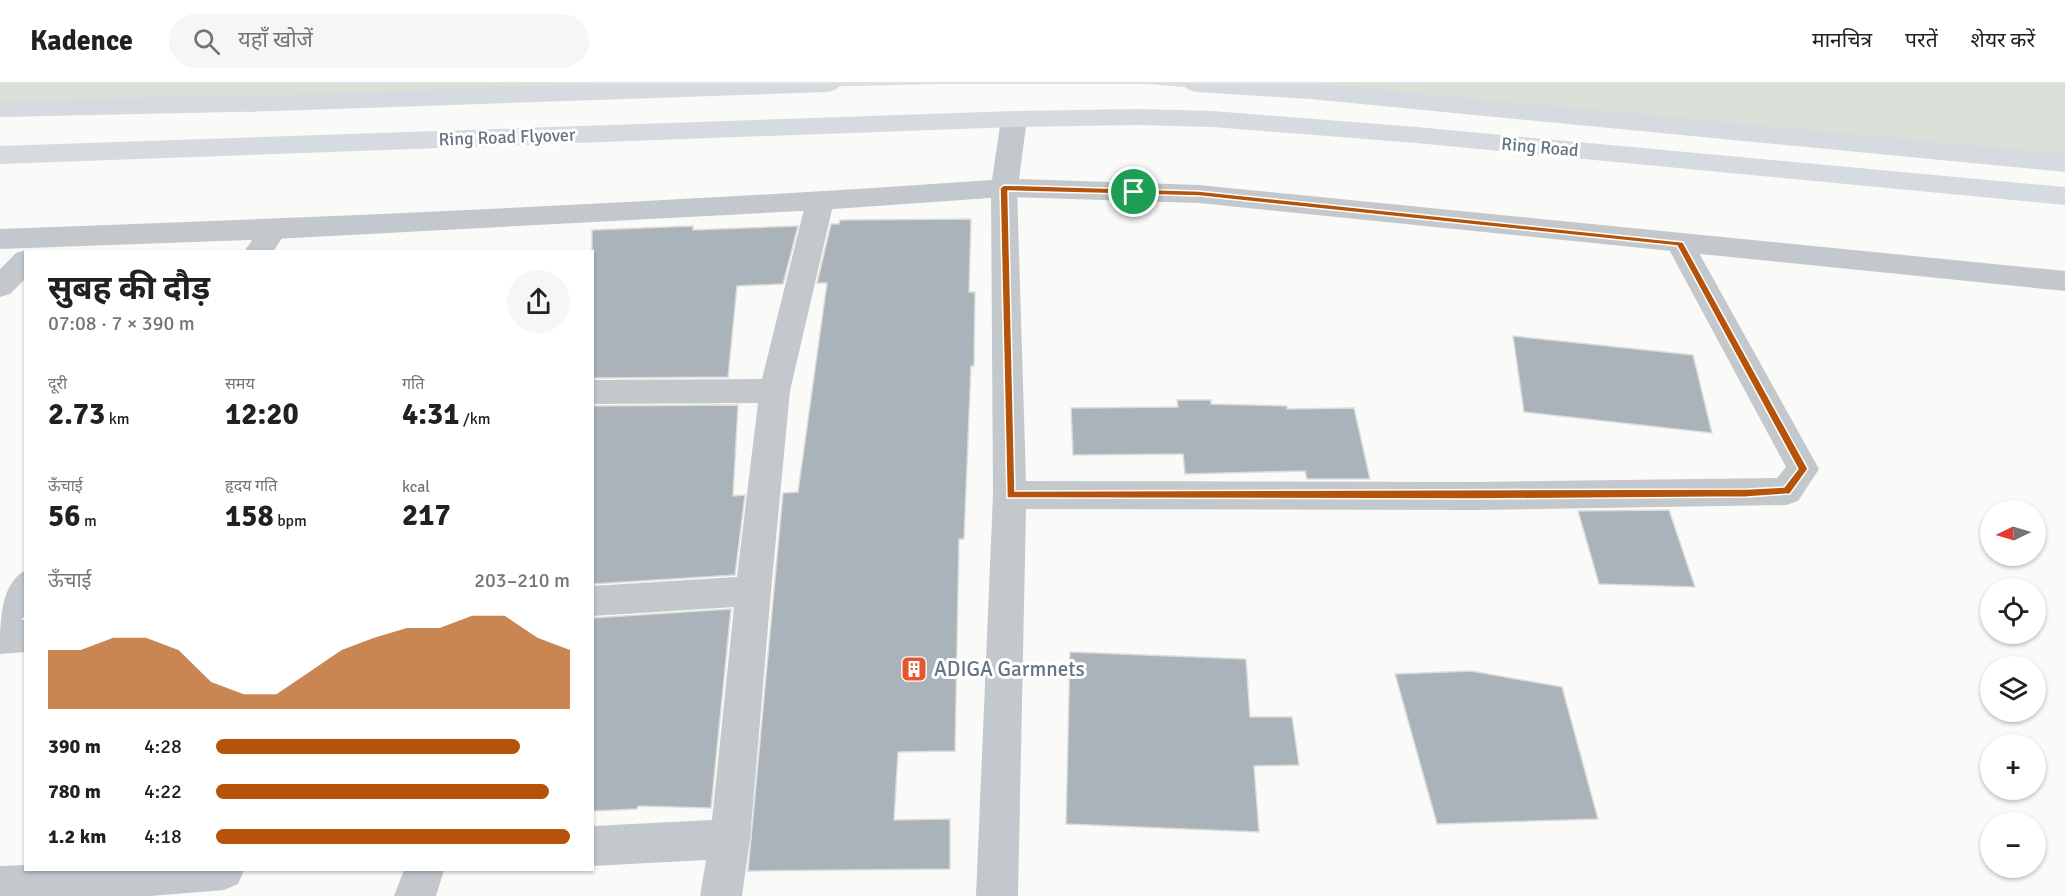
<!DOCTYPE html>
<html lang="hi">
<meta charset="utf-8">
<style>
body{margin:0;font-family:Signika,"Noto Sans Devanagari",sans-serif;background:#f6f6f6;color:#202124;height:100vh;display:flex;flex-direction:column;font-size:22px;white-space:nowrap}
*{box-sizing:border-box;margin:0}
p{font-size:20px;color:#757577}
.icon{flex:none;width:33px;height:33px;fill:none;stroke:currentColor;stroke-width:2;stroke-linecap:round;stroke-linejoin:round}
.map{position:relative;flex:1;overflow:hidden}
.side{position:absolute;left:24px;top:166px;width:570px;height:621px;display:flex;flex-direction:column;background:#fff;border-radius:0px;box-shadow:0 2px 4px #0004}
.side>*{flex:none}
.needle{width:39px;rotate:265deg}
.buttons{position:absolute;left:1980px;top:416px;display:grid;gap:12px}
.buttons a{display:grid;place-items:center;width:66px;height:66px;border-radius:50%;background:#fff;box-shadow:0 2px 4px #0004;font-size:30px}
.pin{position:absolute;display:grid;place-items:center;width:51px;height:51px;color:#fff;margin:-26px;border:3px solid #fff;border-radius:50%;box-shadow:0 2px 6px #0007}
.round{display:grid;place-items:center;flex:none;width:63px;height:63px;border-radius:32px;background:#f6f6f6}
.summary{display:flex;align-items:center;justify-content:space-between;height:102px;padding:0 24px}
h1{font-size:33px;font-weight:700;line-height:45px}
.figures{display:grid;grid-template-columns:repeat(3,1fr);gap:9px;height:102px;padding:6px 24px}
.figures div{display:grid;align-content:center}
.figures b{font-size:30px;font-weight:700}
.figures small{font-size:16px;font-weight:400}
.figures p{font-size:16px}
.chart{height:168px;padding:12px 24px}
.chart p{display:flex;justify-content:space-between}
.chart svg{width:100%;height:108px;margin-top:6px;fill:#b45309;opacity:.7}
ul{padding:0 24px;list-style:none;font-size:20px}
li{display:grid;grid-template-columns:96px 72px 1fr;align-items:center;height:45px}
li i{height:15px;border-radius:8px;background:#b45309}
header{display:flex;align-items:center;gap:36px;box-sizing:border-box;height:84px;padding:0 30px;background:#fff;border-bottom:2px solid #e0e0e0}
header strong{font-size:28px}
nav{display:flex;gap:33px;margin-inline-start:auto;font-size:21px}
.search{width:420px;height:54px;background:#f6f6f6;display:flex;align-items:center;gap:15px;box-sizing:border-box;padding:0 21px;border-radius:33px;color:#757577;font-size:22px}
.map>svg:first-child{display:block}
.green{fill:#dadfd7}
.building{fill:#aab3b9;stroke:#dcdcda;stroke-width:1.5}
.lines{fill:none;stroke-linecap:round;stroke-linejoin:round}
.minor{fill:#c3c8cc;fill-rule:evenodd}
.tertiary{fill:#c3c8cc;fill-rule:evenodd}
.primary{fill:#d6dbdf;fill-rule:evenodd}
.route{fill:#b45309;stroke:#fff;stroke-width:1.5;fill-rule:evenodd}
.labels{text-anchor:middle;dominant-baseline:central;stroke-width:6;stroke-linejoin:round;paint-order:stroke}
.far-street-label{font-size:18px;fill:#657683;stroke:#fff}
.poi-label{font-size:21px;fill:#657683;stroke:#fff;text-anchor:start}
</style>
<header>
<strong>Kadence</strong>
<div class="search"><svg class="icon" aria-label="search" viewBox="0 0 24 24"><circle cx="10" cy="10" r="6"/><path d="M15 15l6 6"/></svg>यहाँ खोजें</div>
<nav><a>मानचित्र</a><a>परतें</a><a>शेयर करें</a></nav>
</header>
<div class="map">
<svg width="2065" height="812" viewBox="0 0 2065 812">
<rect width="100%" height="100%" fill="#fafaf8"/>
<path class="green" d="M0 0H938L517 10 0 33Z
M1148 0H2065V79Z"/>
<path class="building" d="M971 135 969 208H975L974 282H971L964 455H959L955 667 898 668 894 736 950 735V785L748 787 783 409 798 408 827 199H817L831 140H839L840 136Z
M693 142V146L798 142 783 200 737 202 728 293 592 294V146Z
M1513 252 1693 271 1712 349 1524 328Z
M1177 316H1211V320L1287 322V325L1354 324 1370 395H1307L1305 387 1185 390 1183 370 1073 371 1071 324 1178 323Z
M738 321 733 412 745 411 735 491 592 500V322Z
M1669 426 1695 503 1599 500 1578 427Z
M731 525 711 724 638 722 637 725 592 727V534Z
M1070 568 1246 575 1250 633H1292L1299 681 1254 682 1259 748 1066 740Z
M1471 587 1562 603 1598 735 1437 740 1395 590Z"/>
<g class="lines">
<path class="minor" d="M1004 95 1014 98 1017 104 1026 397 1475 398 1777 394 1786 383 1666 160 1670 153 1680 150 1690 153 1694 160 1819 385 1798 417 1786 421 1475 426 1026 425 1018 812H976L993 411 991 104 994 98Z
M820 108 830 111 834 117 790 307 771 507 750 755 742 812H700L706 776 592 782V742L712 736 734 523 592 532V502L737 493 758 319 592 320V296L762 295 806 117 810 111Z
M274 135 284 138 288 145 273 168H244L264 138Z
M26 166 33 168H26V194L10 210 0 213V185L16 169Z
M26 486V530L21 536H26V568L0 570C0 539 0 499 26 486Z
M26 781V786H244L238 800 224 806 150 812H0V782Z
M404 786H444L436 812H394Z"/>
<path class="tertiary" d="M1014 27 1023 29 1027 35 1019 95 1199 101 2065 187V207L1199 119 1004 113 820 126 274 155 0 165V145C331 133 662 119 992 96L1001 35 1005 29Z"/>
<path class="primary" d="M604 0H840L837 5 828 8 276 27 0 33V17L276 11Z
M1184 0H1317L2065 70V88L1310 15 1196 8 1187 5Z
M1138 25 1213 27 1416 43 2065 103V121L1416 59 1213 43 1138 41 1014 43 0 80V62L1014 27Z"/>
</g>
<path class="route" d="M1004 101 1199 107 1683 158 1808 385 1790 410 1747 413 1475 415 1007 414 1000 104ZM1008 107 1199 112 1677 162 1798 385 1784 403 1747 405 1015 407Z"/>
<defs>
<g id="building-square" transform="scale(1.35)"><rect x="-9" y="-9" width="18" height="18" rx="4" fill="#e4572e" stroke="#fff"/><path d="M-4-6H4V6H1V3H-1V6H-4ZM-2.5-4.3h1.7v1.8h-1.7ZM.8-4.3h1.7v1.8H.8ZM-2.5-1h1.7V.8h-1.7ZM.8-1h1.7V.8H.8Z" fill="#fff"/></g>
</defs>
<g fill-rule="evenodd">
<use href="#building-square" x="914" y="585"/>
</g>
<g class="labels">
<g class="far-street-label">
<text transform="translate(507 53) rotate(-2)">Ring Road Flyover</text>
<text transform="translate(1540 63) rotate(5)">Ring Road</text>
</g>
<g class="poi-label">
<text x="934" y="585">ADIGA Garmnets</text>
</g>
</g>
</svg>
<div class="buttons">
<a><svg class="needle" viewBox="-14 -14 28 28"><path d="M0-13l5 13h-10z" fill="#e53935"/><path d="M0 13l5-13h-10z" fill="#757577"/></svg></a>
<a><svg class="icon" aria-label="locate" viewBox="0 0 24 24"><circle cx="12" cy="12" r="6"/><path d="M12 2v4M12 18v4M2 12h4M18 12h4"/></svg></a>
<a><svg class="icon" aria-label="layers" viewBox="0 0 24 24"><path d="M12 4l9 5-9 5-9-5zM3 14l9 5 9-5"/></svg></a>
<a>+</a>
<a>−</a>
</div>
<div class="pin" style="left:1134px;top:108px;background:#1e9e55"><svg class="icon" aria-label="arrive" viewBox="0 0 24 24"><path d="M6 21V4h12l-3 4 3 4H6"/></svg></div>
<section class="side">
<div class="summary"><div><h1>सुबह की दौड़</h1><p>07:08 · 7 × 390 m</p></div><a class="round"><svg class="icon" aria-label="share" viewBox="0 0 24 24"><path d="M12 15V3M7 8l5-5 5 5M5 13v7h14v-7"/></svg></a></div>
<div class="figures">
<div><p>दूरी</p><b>2.73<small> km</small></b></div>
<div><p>समय</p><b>12:20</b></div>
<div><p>गति</p><b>4:31<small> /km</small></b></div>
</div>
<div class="figures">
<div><p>ऊँचाई</p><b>56<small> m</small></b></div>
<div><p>हृदय गति</p><b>158<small> bpm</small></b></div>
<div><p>kcal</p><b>217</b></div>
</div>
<div class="chart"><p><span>ऊँचाई</span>203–210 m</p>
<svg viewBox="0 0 160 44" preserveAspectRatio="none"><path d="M0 44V20L10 20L20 15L30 15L40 20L50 33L60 38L70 38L80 29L90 20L100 15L110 11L120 11L130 6L140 6L150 15L160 20V44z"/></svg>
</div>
<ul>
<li><b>390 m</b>4:28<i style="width:86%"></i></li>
<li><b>780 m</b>4:22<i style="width:94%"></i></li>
<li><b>1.2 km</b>4:18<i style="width:100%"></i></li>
</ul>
</section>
</div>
